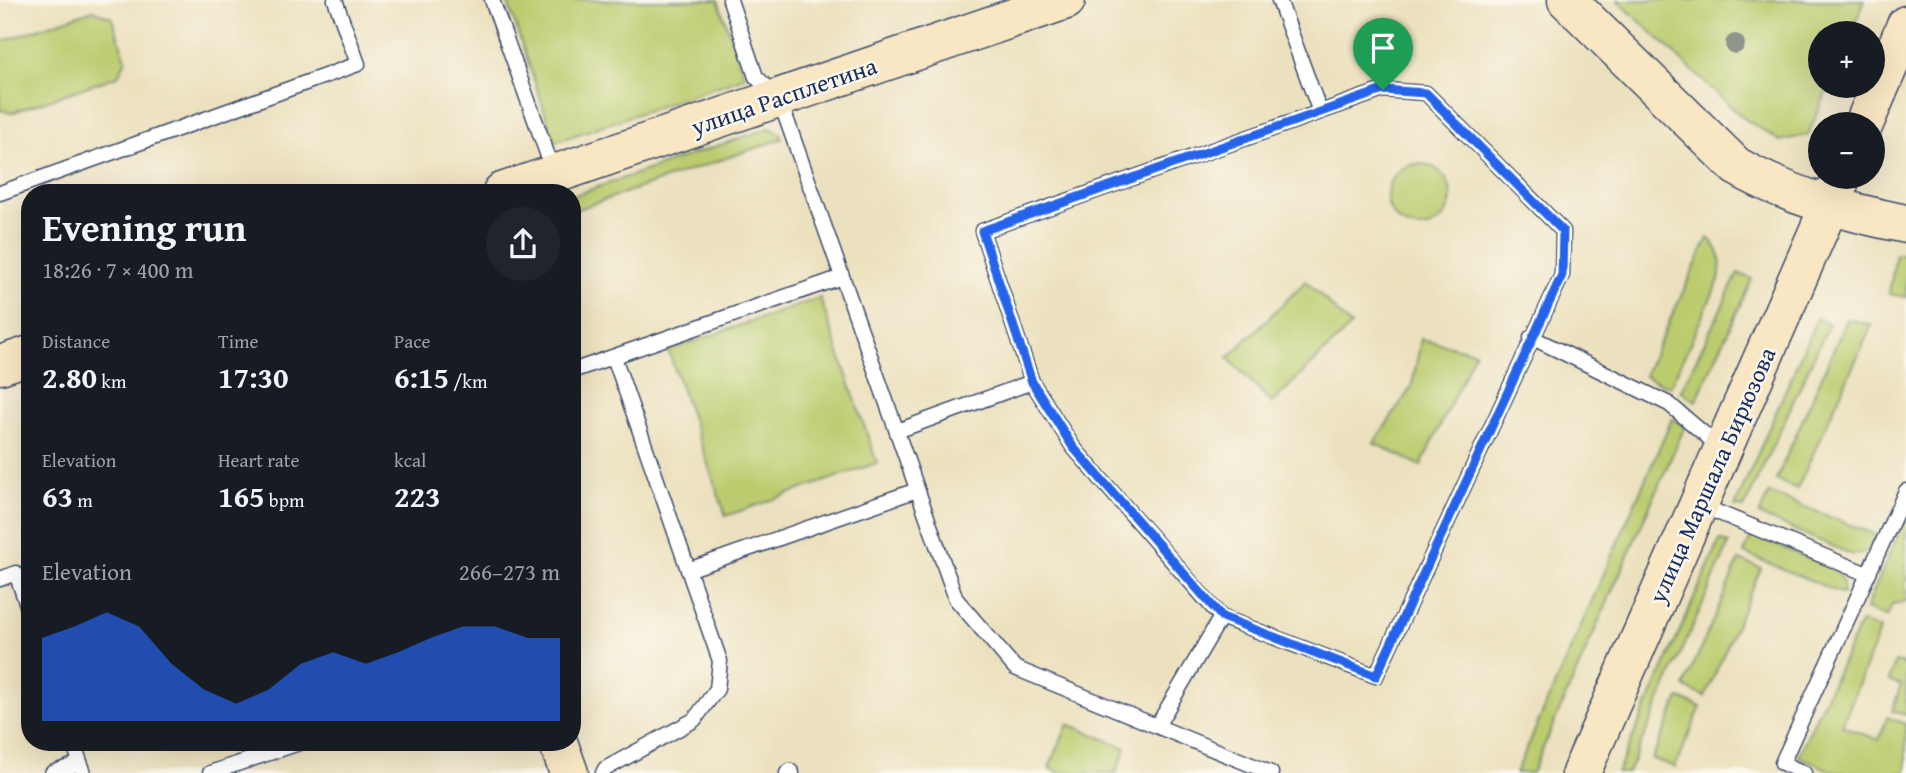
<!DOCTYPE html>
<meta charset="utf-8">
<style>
body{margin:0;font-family:"Gentium Book Plus",serif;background:#20242c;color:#f1f3f6;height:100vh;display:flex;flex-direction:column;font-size:26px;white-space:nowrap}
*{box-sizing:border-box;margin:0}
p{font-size:23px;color:#9ea1a6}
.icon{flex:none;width:38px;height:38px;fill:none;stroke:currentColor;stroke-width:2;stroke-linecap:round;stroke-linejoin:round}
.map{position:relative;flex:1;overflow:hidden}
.sheet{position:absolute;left:21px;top:184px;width:560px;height:567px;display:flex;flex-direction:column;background:#171b24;border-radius:28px;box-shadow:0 7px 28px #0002}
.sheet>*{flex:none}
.fabs{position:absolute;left:1808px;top:21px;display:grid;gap:14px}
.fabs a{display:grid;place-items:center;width:77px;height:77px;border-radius:50%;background:#171b24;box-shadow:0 7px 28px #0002;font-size:35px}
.pin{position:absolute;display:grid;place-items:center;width:60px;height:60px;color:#fff;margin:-72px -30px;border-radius:50% 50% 50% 0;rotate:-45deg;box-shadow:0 0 7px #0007}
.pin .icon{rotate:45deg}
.round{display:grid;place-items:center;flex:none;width:74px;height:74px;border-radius:37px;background:#20242c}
.summary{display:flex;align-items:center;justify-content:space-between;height:119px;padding:0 21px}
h1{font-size:38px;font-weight:700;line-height:52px}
.stats{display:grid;grid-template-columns:repeat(3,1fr);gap:10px;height:119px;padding:7px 21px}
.stats div{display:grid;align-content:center}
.stats b{font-size:30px;font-weight:700}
.stats small{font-size:19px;font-weight:400}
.stats p{font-size:19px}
.chart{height:196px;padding:14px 21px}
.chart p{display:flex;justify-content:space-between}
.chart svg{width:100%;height:126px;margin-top:7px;fill:#2563eb;opacity:.7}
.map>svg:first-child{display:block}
.green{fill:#bbcc6e;stroke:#6b7e66;stroke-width:2}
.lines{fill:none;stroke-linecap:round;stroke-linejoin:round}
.lane-casing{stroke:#3a4a6c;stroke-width:17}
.secondary-casing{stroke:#3a4a6c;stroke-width:41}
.lane{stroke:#fff;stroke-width:14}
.secondary{stroke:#f9e7c3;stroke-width:38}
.tree{fill:#8f958b}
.route-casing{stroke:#fff;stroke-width:14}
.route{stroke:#2563eb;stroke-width:9}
.labels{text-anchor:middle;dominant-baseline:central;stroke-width:5;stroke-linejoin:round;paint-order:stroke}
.street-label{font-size:24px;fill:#1b2f5e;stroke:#fbf7ec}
</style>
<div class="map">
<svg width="1906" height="773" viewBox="0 0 1906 773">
<rect width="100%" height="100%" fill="#fbf7ec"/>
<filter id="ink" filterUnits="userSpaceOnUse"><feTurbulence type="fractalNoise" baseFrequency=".0143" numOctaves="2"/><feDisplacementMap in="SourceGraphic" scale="14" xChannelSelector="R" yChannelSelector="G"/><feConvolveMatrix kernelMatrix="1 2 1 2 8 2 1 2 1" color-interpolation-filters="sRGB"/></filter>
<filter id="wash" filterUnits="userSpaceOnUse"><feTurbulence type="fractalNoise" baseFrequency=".00686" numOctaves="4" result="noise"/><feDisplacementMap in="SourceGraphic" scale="28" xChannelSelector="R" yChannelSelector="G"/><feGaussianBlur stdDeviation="1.57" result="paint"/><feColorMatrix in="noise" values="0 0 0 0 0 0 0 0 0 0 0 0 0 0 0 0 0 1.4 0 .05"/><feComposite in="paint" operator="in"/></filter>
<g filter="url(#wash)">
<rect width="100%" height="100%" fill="#ece1be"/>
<path class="green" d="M507 0H718L745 77 555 142Z
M1617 0H1865L1851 33H1820V86H1829L1808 135 1780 141 1742 117Z
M93 10 112 18 126 60 118 76 11 113 0 110V42Z
M769 128 780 133 782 139 572 211V196Z
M1387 196a32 32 0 1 1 64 0a32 32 0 1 1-64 0Z
M1708 238C1722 251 1722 261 1719 280L1670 387 1644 376Z
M1896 254H1906V297L1889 294Z
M1738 273 1752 279 1696 401 1681 391Z
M1306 281 1351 326 1272 403 1228 358Z
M820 298 877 463 726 516 668 350Z
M1817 318 1829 324 1744 508 1735 506Z
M1847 319 1872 325 1797 489 1776 480Z
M1421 339 1475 352 1421 466 1374 443 1412 386Z
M1672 419 1685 426 1532 773H1516Z
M1769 493 1876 535C1871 548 1867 553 1853 555L1759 515Z
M1906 515V600L1905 602 1892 604 1887 617 1866 609Z
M1752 535 1837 570 1843 584V594L1744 553Z
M1720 540 1729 544 1628 773H1617Z
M1739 560 1761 568 1705 697 1684 687Z
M1861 622 1880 629 1842 726 1879 740 1887 717 1906 724V773H1836L1798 756Z
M1906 660V715L1892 711 1901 685 1889 681 1895 662 1903 664Z
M1679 698 1701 707 1675 767 1652 759Z
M1068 724 1126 748 1116 773H1060L1049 768Z"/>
</g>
<g filter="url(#ink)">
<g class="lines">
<g class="lane-casing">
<path id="lane" d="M492 0 554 173
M730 0 756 77 779 98 956 599 1015 668 1271 773
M1279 0 1320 112
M1383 90 1426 93 1563 231 1562 275 1376 676 1221 617 1073 447 1032 382 982 231Z
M0 193 358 64 335 0
M1531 337 1669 404 1722 449
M572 371 842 277
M897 431 1032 382
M1700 505 1867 574
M688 570 917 490
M0 579 16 573 30 614
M1157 726 1221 617
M73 742 84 773
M52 773 80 763
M210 773 302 742
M603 773 605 769 694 720 717 689 720 661 614 357
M787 773 790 771 792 773
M1804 773 1782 763 1906 491"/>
</g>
<g class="secondary-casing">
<path id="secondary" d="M1567 0 1736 166C1788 196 1847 212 1906 224
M1864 124 1906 25
M502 192 1066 0
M0 365 30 355
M558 742 569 773
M1581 773 1842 177"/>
</g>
<use href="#lane" class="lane"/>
<use href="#secondary" class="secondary"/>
</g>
<circle class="tree" cx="1735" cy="44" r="10"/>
</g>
<g class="lines" filter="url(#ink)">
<g class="route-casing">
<path id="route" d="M1383 90 1426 93 1563 231 1562 275 1376 676 1222 617 1073 447 1032 382 982 231Z"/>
</g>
<use href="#route" class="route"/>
</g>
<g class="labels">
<g class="street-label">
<text transform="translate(784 96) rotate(-19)">улица Расплетина</text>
<text transform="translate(1712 475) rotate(-66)">улица Маршала Бирюзова</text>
</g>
</g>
</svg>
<div class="fabs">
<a>+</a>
<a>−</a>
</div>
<div class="pin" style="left:1383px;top:90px;background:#1e9e55"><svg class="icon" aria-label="arrive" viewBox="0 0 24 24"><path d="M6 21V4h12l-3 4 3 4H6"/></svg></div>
<section class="sheet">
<div class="summary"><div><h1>Evening run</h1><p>18:26 · 7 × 400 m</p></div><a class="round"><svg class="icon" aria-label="share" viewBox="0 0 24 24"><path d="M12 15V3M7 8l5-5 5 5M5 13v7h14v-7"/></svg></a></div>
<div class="stats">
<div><p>Distance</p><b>2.80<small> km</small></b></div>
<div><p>Time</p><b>17:30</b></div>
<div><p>Pace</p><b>6:15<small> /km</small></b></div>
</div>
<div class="stats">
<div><p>Elevation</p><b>63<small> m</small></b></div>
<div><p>Heart rate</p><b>165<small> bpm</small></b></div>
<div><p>kcal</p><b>223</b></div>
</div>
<div class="chart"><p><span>Elevation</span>266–273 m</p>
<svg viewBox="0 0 160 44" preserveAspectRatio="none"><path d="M0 44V15L10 11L20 6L30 11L40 24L50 33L60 38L70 33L80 24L90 20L100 24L110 20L120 15L130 11L140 11L150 15L160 15V44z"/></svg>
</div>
</section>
</div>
